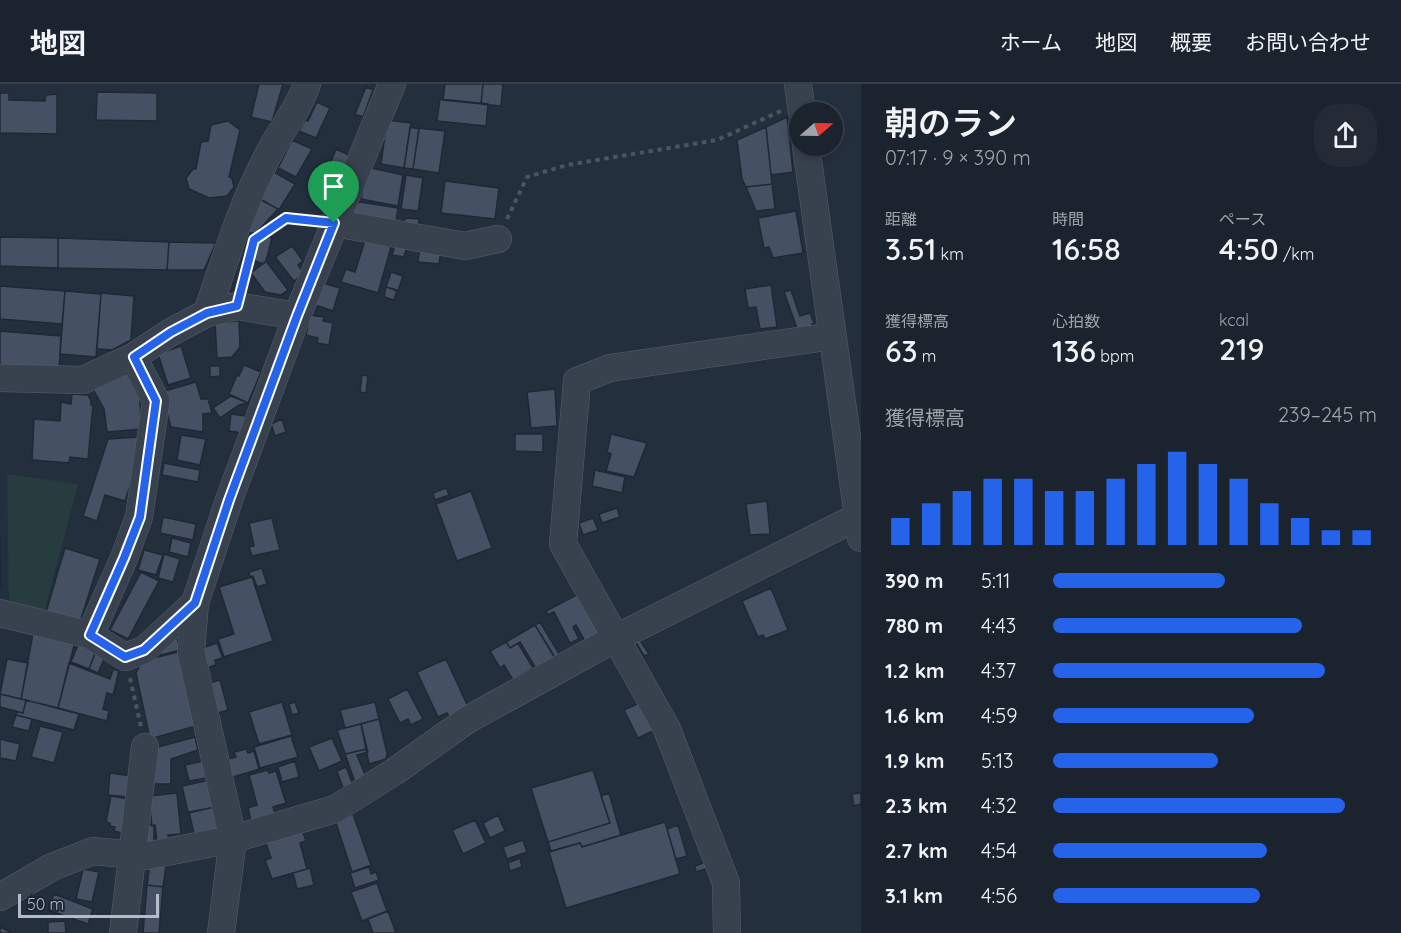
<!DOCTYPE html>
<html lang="ja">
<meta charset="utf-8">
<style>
body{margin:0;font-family:Quicksand,"Noto Sans JP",sans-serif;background:#242b36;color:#f1f3f6;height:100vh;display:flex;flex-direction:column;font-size:22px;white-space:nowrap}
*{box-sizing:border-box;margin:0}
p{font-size:20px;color:#a0a4aa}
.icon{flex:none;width:33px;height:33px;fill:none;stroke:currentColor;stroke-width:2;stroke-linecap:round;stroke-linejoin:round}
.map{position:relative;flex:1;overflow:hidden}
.sheet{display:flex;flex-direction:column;background:#1b232e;width:540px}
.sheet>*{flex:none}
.needle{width:39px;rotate:70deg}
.tools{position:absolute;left:789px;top:18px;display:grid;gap:12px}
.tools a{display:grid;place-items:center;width:54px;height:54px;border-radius:50%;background:#1b232e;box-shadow:0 3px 9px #0003,0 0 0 2px #39404a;font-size:30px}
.scale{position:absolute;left:18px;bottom:15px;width:141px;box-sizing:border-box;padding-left:6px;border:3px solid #b4bcc9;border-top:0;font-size:16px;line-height:21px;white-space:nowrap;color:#b4bcc9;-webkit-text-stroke:4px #1d2633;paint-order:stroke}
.pin{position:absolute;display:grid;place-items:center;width:51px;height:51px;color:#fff;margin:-62px -26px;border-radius:50% 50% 50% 0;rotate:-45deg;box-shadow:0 0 6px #0007}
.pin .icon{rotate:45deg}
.round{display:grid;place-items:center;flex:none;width:63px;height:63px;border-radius:24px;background:#242b36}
.overview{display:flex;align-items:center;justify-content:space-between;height:102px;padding:0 24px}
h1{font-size:33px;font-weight:600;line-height:45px}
.figures{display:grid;grid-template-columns:repeat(3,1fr);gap:9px;height:102px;padding:6px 24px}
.figures div{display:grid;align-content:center}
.figures b{font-size:30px;font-weight:600}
.figures small{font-size:16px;font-weight:400}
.figures p{font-size:16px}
.chart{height:168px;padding:12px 24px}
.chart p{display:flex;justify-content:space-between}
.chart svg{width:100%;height:108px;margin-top:6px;stroke:#2563eb;stroke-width:6}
ul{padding:0 24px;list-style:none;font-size:20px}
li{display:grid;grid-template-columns:96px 72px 1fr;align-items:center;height:45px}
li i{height:15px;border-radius:8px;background:#2563eb}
header{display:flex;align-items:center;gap:36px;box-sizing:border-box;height:84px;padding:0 30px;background:#1b232e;border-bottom:2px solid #39404a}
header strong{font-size:28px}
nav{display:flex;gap:33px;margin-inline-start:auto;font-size:21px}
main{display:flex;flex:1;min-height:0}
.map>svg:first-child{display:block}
.green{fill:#263c3f}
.building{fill:#455162;stroke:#1f2835;stroke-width:1.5}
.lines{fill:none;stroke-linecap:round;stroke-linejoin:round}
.minor-casing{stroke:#565f6c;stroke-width:28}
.path{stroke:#44595c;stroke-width:4;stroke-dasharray:4.5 4.5;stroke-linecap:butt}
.minor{stroke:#38414e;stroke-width:27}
.route-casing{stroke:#fff;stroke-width:12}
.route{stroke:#2563eb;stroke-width:8}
</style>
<header>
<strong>地図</strong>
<nav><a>ホーム</a><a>地図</a><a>概要</a><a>お問い合わせ</a></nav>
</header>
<main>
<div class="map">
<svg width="861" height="849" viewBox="0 0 861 849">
<rect width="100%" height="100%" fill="#242f3e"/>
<path class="green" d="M7 390 78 400 42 537 9 519Z"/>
<path class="building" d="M259 0H283L272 38 251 33Z
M445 0H483L481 20 443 16Z
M483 0H503L501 22 481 20Z
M366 3 373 6 363 33 355 30Z
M97 8 157 9V37L96 36Z
M0 9H9V16L45 17 46 11 57 10V50L0 49Z
M440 15 488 20 486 42 437 37Z
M317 18 330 24 316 54 299 47 305 36 308 37Z
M787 33 793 88 771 91 766 43Z
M387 36 411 39 404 84 381 80Z
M228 37 240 46 229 93 232 94 234 103 227 112 209 114 189 105 186 94 193 85H196L201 58 208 57 211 41Z
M410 43 419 45 413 85 404 84Z
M766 43 772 100 746 103 742 95 737 56Z
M419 44 445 47 439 89 413 85Z
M292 56 312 65 296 93 278 84Z
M336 65 353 73 346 87 330 80Z
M367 83 403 91 398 122 361 115Z
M272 87 295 100 279 126 257 113Z
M406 91 423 94 418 127 401 125Z
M445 97 499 104 495 135 441 129Z
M772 100 775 125 756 127 746 103Z
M261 116 278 125 256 149H248Z
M360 118 398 124 395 144 348 137 350 123Z
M796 127 803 169 773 174 769 163 764 164 758 134Z
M405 134 419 135 417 148 403 147Z
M265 152 272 154 266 177 263 180 253 176 259 158Z
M0 153 58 154V184L0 182Z
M58 154 169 158 167 186 58 184Z
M365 156 391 163 378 209 341 198 346 185 355 188Z
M396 157 408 159 404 173 392 171Z
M169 158 216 159 204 186H167Z
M292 162 303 177 298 181 304 190 294 197 275 173Z
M420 162 441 165 439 180 418 178Z
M266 177 288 206 281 211 265 208 251 189Z
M391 188 403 192 398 207 386 203Z
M319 198 340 204 333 227 312 220Z
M771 201 777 243 760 245 756 223 748 224 745 205Z
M0 202 65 207 62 240 0 235Z
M386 203 397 206 394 216 384 213Z
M791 206 800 232 810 229 814 239 812 240 814 244 799 250 784 208Z
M65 207 101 210 96 273 60 270Z
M101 209 134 212 131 256 112 266 97 265Z
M310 231 324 233 323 237 333 239 329 261 317 259 318 254 306 251Z
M239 237 240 263 232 273 217 274 215 239Z
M0 247 61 252 59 285 0 281Z
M181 262 191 294 168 301 158 270Z
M244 281 261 288 248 319 229 310 237 291 239 292Z
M210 282H220V292L210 293Z
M127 289 140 315 141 345 107 348 104 325 93 305Z
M362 291 368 292 366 309 360 308Z
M196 298 201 315H208L212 329 203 330V348L171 343 161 308Z
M555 305 557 342 531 344 527 308Z
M72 310 88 311 91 317V321H93L88 375 70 373 69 379 32 376 34 335 60 337 61 318 71 320Z
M231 312 248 319 239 321 220 334 213 324Z
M231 330 246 332 244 349 229 347Z
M282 335 286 348 275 352 271 340Z
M515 350H543V368L515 367Z
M611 350 647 359 634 393 606 387 611 370 607 368Z
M181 351 206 355 200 381 177 376Z
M140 353 141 369 125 417 105 411 97 437 83 432 108 355Z
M164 379 200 386 198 398 162 391Z
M595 386 625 393 622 409 592 402Z
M446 404 449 411 435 416 433 409Z
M471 407 492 464 457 477 436 420Z
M767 417 770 450 750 451 746 420Z
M617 424 620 433 602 439 599 430Z
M163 433 196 440 193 456 160 449Z
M272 434 280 466 252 472 249 463 254 462 249 439Z
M593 434 598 446 583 451 579 439Z
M0 452 1 502H0Z
M172 454 191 459 188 473 169 468Z
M65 464 100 475 80 538 46 528Z
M144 466 163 471 156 491 138 486Z
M164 470 180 475 173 498 158 494Z
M262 484 267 500 257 503 253 492 250 493 249 488Z
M141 488 159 497 128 555 110 546Z
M252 493 273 557 224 573 218 555 234 550 219 503Z
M771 504 788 546 765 555 763 551 758 553 742 517Z
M582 508 601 549 585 557 576 541 573 543 579 555 570 559 554 528 548 531 546 527Z
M540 538 558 568 560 574 556 576 535 541Z
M535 541 556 575 537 586 520 558 510 564 506 558Z
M34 544 76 554 58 624 21 615Z
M176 550 180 566 161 571 158 561Z
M80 556 97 564 89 585 71 578Z
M640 556 649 570 644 572 636 558Z
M506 558 510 564 518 559 533 584 513 596 504 581 500 584 490 567Z
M217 559 223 574 215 576 216 581 203 585 197 566Z
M97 564 107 568 98 589 89 585Z
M178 568 199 641 150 655 136 589 142 577Z
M7 575 28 579 21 615 0 610Z
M446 575 470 627 451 636 447 629 438 633 417 588Z
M69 579 110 595 113 585 119 587 113 611 107 609 103 625 109 627 107 637 58 624Z
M220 596 228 626 214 630 206 600Z
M407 605 423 635 411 641 408 635 400 639 388 615Z
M0 610 26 616 23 629 0 623Z
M26 616 79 630 74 646 16 631 17 628 23 629Z
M282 618 292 651 259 660 249 628Z
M295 618 299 629 292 631 289 620Z
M375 618 379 635 345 644 340 626Z
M641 618 655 646 638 654 624 626Z
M16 631 32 635 29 647 12 643Z
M379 635 387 669 386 675 369 680 361 640Z
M361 640 367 665 345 670 337 646Z
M40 642 63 648 54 679 31 673Z
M291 652 298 673 260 684 254 663Z
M195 653 198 666 171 675V700H150L151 665Z
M332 654 342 677 319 687 309 663Z
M0 655 20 660 16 677 0 674Z
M246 665 248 669 254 667 259 685 230 694 224 676 236 673 234 668Z
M367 665 368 668 357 671 366 693 355 698 345 670Z
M203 677 206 694 189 697 185 681Z
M295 677 299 693 282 698 278 683Z
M346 683 353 701 343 704 337 687Z
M268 686 269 689 276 687 286 719 273 723 275 730 251 737 248 724 257 721 249 691Z
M593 686 610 739 548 758 531 704Z
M110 689 131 692 128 713 108 711Z
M210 696 215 723 188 729 182 702Z
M177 709 181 750 168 751 169 756 157 758 155 741 152 742 149 712Z
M609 709 621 751 582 763 580 759 551 767 548 758 610 739 601 712Z
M861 709V720L854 722 852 710Z
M111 712 128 715 122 749 114 747 115 743 110 742V739L106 738Z
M215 723 221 749 195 754 189 728Z
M353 730 371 781 352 788 335 736Z
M498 731 505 747 490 754 483 739Z
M475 736 486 759 463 770 452 746Z
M665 738 680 790 566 824 549 768 580 759 582 763Z
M145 740 154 742V761H145Z
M678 741 687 772 676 775 667 745Z
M301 743 306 757 300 759 307 785 272 795 265 776 271 774 264 753Z
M523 756 527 768 507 775 503 763Z
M520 774 522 783 510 787 508 779Z
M706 778 708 784 696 788 695 782Z
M150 780 166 782 163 803 147 801Z
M369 783 371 790 376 788 379 796 355 804 350 789Z
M310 784 314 801 297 805 293 789Z
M83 785 99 788 92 818 76 815Z
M377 799 387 827 362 837 351 808Z
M147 801 163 803 159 849H143Z
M54 810 93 825 88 840 48 826Z
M388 827 396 849H373L368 835Z
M65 837 66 849H48V838Z
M0 843 12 849H0Z"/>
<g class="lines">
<g class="minor-casing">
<path id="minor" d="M798 0 802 28
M806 62 861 454
M334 139 465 162 498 155
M207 229C225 176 241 123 267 73 279 48 298 27 307 0
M0 294 83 296 133 273 171 248 207 229 237 222 297 232
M0 529 90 551 125 573 144 566 195 519
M90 551 124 474 139 433 156 317 133 273
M0 813 52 783 93 767 146 772 233 755 335 725 394 688 467 636 616 554 861 431
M123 849 145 663
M221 849 233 755 191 568 195 519 229 416 297 232 392 0
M727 849 726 799 667 645 563 460 577 297 610 284 833 252"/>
</g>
<path class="path" d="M507 135 527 93 567 81 717 56 781 27
M257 153 286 134 313 137
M130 594 141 643"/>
<use href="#minor" class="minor"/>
</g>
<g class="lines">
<g class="route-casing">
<path id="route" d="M286 134 334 139 297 232 229 416 195 519 144 566 125 573 90 551 124 474 140 433 156 317 134 273 171 248 207 229 237 222 254 156Z"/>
</g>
<use href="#route" class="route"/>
</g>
</svg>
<div class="tools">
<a><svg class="needle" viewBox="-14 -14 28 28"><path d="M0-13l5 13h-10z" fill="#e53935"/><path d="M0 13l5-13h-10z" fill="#a0a4aa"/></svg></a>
</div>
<div class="scale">50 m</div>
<div class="pin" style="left:334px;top:139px;background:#1e9e55"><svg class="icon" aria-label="arrive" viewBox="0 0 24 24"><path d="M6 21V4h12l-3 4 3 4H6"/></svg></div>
</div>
<section class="sheet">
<div class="overview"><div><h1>朝のラン</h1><p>07:17 · 9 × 390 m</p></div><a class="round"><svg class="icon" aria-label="share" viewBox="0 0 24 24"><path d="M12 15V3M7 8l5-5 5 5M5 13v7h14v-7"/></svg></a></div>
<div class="figures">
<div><p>距離</p><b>3.51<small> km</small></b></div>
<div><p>時間</p><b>16:58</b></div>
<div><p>ペース</p><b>4:50<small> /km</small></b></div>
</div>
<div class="figures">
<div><p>獲得標高</p><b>63<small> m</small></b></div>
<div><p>心拍数</p><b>136<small> bpm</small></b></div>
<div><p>kcal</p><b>219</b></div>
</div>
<div class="chart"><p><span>獲得標高</span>239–245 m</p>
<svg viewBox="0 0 160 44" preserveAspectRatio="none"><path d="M5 44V33M15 44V27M25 44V22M35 44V17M45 44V17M55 44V22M65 44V22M75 44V17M85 44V11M95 44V6M105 44V11M115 44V17M125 44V27M135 44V33M145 44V38M155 44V38"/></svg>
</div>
<ul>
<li><b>390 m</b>5:11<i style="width:53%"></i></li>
<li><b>780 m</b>4:43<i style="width:77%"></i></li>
<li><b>1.2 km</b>4:37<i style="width:84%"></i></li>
<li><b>1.6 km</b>4:59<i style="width:62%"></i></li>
<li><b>1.9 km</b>5:13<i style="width:51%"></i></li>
<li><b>2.3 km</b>4:32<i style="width:90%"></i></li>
<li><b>2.7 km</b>4:54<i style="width:66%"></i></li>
<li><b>3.1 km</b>4:56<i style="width:64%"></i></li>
</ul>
</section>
</main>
